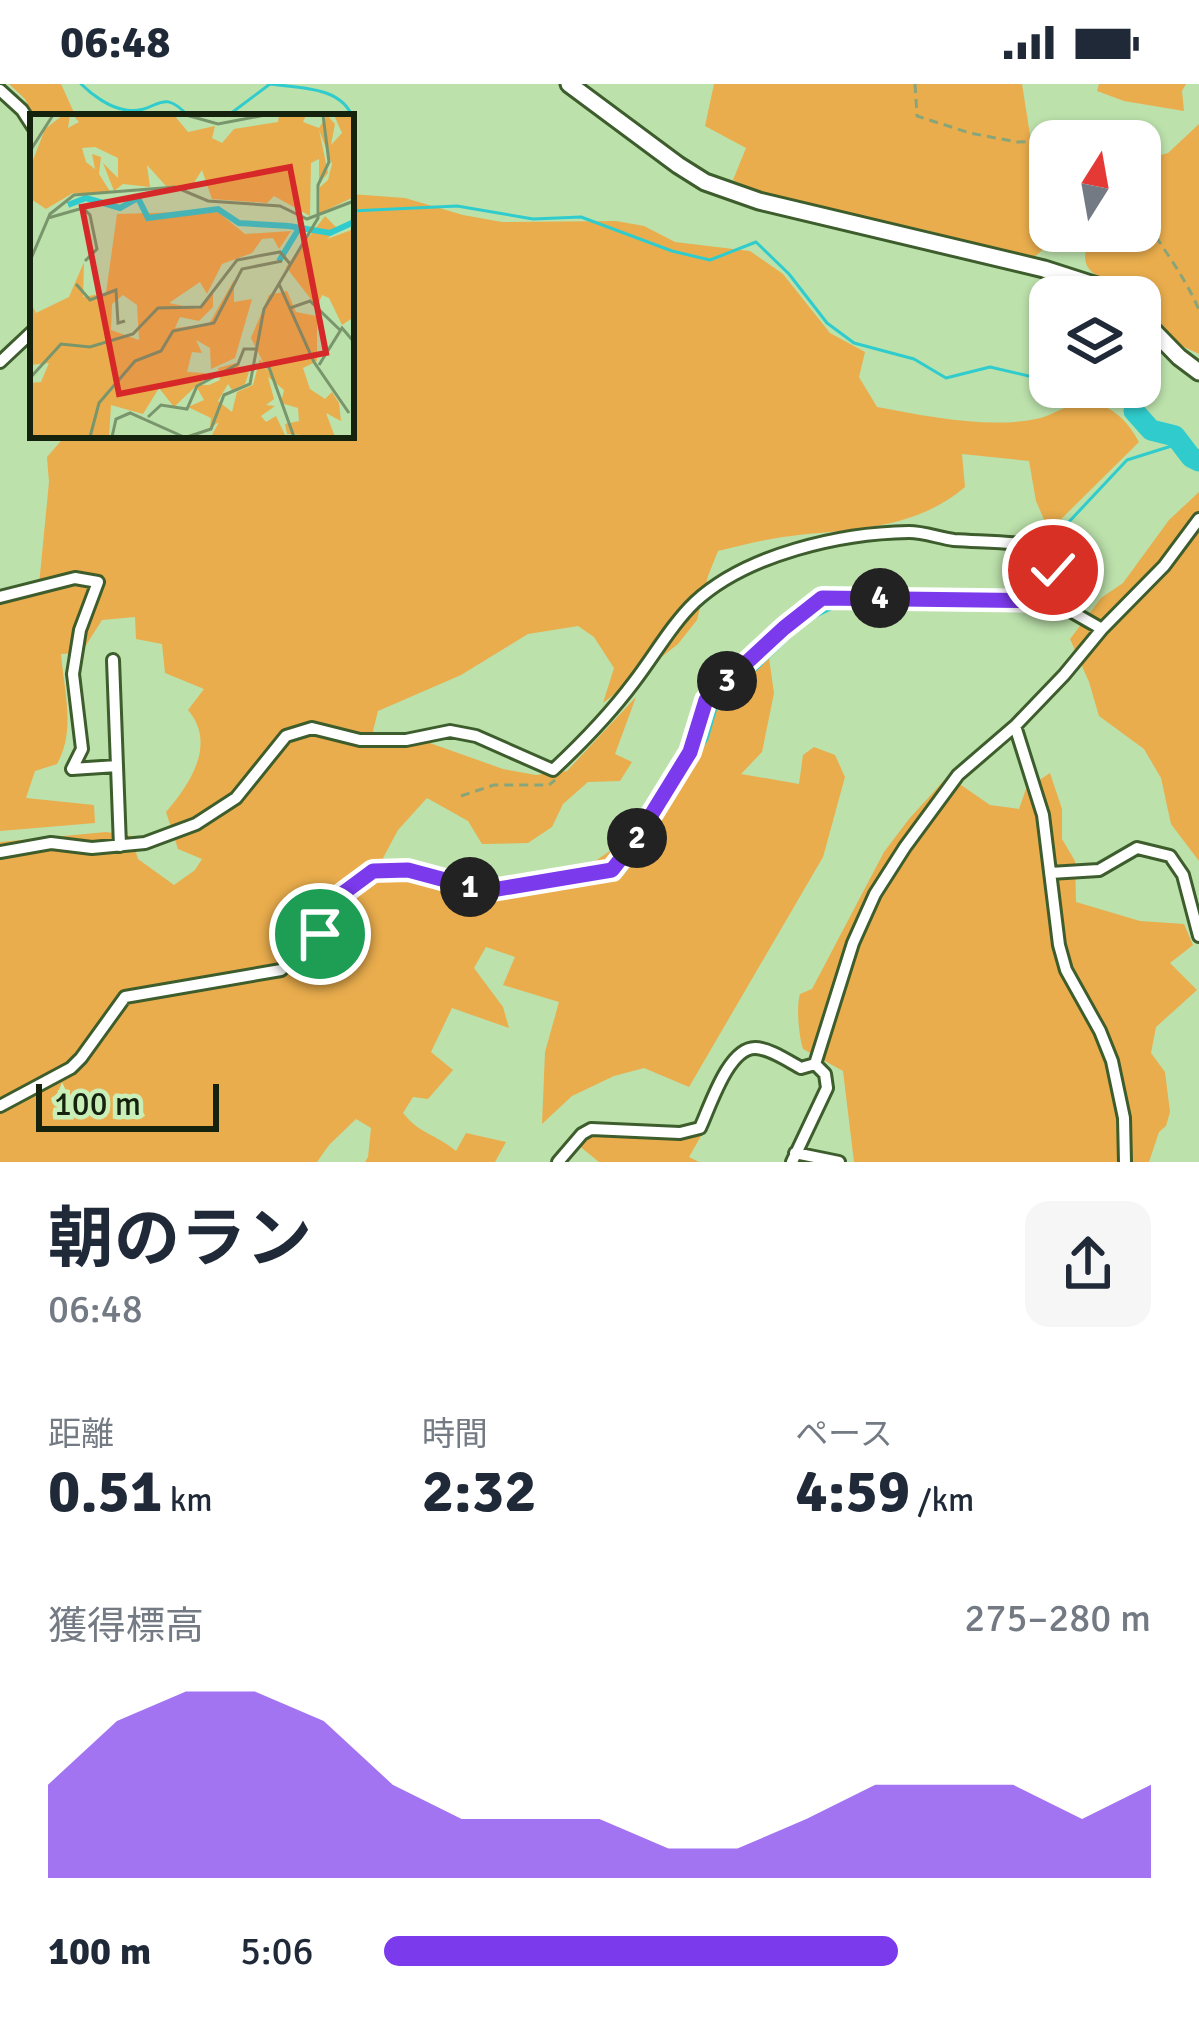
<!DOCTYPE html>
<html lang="ja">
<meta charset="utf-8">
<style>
body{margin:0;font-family:Signika,"Noto Sans JP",sans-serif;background:#f6f6f7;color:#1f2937;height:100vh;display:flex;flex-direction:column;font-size:45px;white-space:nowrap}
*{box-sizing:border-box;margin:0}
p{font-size:39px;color:#747a83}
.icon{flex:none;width:66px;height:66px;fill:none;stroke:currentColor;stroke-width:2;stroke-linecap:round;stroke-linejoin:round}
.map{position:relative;height:1078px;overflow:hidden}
.side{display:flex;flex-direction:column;background:#fff;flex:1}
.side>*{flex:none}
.needle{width:78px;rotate:11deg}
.fabs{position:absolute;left:1029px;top:36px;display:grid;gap:24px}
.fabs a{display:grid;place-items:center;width:132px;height:132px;border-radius:24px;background:#fff;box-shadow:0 3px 9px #0004;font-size:60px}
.scale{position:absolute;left:36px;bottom:30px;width:183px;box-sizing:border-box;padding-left:12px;border:6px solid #15220e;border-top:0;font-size:33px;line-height:42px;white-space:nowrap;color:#15220e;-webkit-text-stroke:9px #c9eeb8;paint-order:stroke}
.pin{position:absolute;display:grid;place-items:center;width:102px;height:102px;color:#fff;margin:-51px;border:6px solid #fff;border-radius:50%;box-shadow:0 3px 12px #0007}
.km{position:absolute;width:60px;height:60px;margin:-30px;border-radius:50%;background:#222;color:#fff;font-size:33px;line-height:60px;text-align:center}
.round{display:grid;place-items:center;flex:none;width:126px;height:126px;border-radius:24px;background:#f6f6f7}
.head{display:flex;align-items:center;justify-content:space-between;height:204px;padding:0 48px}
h1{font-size:66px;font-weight:700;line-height:90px}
.stats{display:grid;grid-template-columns:repeat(3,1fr);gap:18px;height:204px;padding:12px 48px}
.stats div{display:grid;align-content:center}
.stats b{font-size:60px;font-weight:700}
.stats small{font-size:33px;font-weight:400}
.stats p{font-size:33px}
.chart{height:336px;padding:24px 48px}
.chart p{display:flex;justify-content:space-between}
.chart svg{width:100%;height:216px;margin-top:12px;fill:#7c3aed;opacity:.7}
ul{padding:0 48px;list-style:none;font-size:39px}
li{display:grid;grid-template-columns:192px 144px 1fr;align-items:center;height:90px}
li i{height:30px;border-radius:15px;background:#7c3aed}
.status{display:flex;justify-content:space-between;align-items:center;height:84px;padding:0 60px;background:#fff;direction:ltr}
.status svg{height:33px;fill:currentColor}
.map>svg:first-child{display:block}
.green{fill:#e9ad4d}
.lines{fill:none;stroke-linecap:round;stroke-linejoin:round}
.stream{stroke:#30cccd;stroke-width:3}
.river{stroke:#30cccd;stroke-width:21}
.street-casing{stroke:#3d5d2d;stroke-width:16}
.secondary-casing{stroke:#3d5d2d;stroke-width:21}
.path{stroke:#88a57a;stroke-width:3;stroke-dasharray:9 6;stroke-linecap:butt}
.street{stroke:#fff;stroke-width:10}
.secondary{stroke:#fff;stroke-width:15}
.route-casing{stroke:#fff;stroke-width:24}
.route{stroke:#7c3aed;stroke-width:15}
.inset-river{fill:none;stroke:#30cccd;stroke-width:6}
.inset-road{fill:none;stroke:#79956c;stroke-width:3}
.view{fill:#d62828;fill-opacity:0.15;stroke:#d62828;stroke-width:6}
.inset-edge{fill:none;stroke:#15220e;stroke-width:6}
</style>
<div class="status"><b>06:48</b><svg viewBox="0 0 49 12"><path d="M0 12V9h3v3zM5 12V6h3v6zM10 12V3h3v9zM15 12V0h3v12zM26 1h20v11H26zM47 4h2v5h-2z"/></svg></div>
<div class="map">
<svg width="1199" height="1078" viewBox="0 0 1199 1078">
<rect width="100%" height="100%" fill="#bce1ab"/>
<path class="green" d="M9 0H61L76 33H34L25 15Z
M714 0H1022L1034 76 1050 78V145H1046V163L1032 175C984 163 935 146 887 138 834 129 781 118 733 96L746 64 705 42Z
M1099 0H1186L1182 7 1184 27 1124 17 1097 7Z
M1199 40V270L1182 262 1140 223V213C1125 213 1123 208 1111 200 1092 189 1079 184 1088 159L1082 147H1140V77L1168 69Z
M351 110 405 114 463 131 502 138 616 137 644 142 675 158 750 167 783 190 830 249 865 268 859 293 877 323C926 332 987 345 1036 335 1054 332 1070 317 1089 319 1112 320 1129 339 1139 358L1049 447 1036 417 1029 377 962 370 965 403C912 448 849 444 783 453 761 456 739 462 718 467L708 492 697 536 678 560 603 619 614 584 594 553 578 542 528 550 461 591 378 627 373 647 381 663 427 658 503 685 536 691 567 687 636 613 615 670 632 678 620 697 588 698 563 720 552 743 528 759 482 760 468 737 427 714 398 746 383 774 393 788 534 804 581 787 630 753 674 689 695 641 730 591 768 567 774 609 762 668 741 690 799 700 803 671 814 663 835 671 845 693 823 773 689 1003 644 984 614 992 572 1012 542 1040 545 968 559 918 503 901 515 873 486 863 474 884 503 923 509 944 452 924 431 968 453 986 428 1015 413 1013 403 1029C421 1051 434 1049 456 1067L466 1049 506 1058 495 1078H365L368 1073 371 1044 356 1035 329 1061 317 1078H0V758L106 748 131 752 138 775 174 801 195 786 202 775 178 765 166 728C190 700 217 660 188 626L204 605 165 589 162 560 136 555 135 533 102 536 81 569 61 570C64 606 76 647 57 680L35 687 26 714 94 721 95 739 0 747V521L39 501 49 398 47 373 66 351 89 356 93 351H351Z
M1199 408V777L1171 740 1161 694 1144 665 1099 632 1089 598 1070 555 1101 514 1123 499 1169 436Z
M1050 689 1062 725V755L1075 777 1076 818 1140 837 1184 840 1193 861 1170 879 1197 906 1156 943 1151 969 1165 988 1170 1028 1166 1042 1159 1048 1149 1078H854L843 987 803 965C799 953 796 922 800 910L812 905 884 768 909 735 948 692 990 721 1019 725 1026 705Z
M713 1031 689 1073 699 1078H599L572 1056 582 1042 685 1044Z"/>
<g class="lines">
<path class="stream" d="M81 0C92 11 110 24 126 26 158 31 160 0 189 33
M226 33 270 0C298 4 343 2 353 35 356 46 356 53 351 63
M351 127 457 122 533 135 581 133 672 167 710 176 756 158 789 190 827 239 854 259 914 275 946 294 990 283 1050 297
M1079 303 1118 317 1134 327
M1050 458 1127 376 1181 359
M1036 515 1045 501 1049 467
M617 789 625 787 707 655 716 624 806 537 835 523 1030 522
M492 816 584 796"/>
<path class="river" d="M1134 327 1151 346 1175 352 1191 373 1199 377"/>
<g class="street-casing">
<path id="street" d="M0 6 22 26 33 43
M0 278 33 247
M0 513 75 494 98 498 80 546 73 590 82 665 72 685 117 682
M113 576 120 762
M1015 642 1043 731 1059 861 1066 886 1100 947 1112 977 1124 1034 1125 1078
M0 768 51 759 92 764 145 759 196 740 236 714 286 652 312 644 360 656H406L450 647 476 652 553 686C582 659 610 630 634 598 654 572 672 540 695 518 747 470 841 449 909 448 924 448 939 454 954 456 988 458 1021 458 1055 464L1053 517 1102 545
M1050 789 1099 786 1137 764 1170 772 1183 791 1199 852
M0 1022 71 984 81 974 125 913 281 886 320 851 342 810 373 787 408 786 486 807 612 786 637 754 690 668 706 617 784 544 822 514 1053 517
M795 1069 839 1078
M558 1078 582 1050 591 1045 680 1049 700 1044C710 1023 728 964 755 964 769 964 788 977 801 984L815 980
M792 1078 827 1004 825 990 815 980 853 859 875 810 905 763 958 691 1016 641 1064 591 1102 545 1164 482 1199 435"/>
</g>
<g class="secondary-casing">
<path id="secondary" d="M569 0 678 81 705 98 759 117 1044 185 1103 204 1120 213
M1140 233 1179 273 1199 288"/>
</g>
<path class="path" d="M915 0 917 32 970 49 1017 58 1063 57
M1140 127C1159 160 1184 190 1199 226
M461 712 494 701H549L555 696"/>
<use href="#street" class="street"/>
<use href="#secondary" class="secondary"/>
</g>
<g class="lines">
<g class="route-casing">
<path id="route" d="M320 850 342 810 373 787 408 786 486 807 612 786 637 754 690 668 706 616 784 544 822 514 1054 517 1053 486"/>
</g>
<use href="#route" class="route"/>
</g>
<g transform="translate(30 30)">
<rect width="324" height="324" fill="#bce1ab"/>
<path d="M33 1H40L38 14 49 8 43 1H144L158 18 185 12 182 24 192 29 204 15 248 8 249 1H276L273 8 289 14 297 1 305 10 301 31 312 19 304 1H324V83L290 99V73L298 66 302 50 289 16 298 59 289 69V45L281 49 280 102 244 82 237 89 182 85 172 56 160 75 136 72 117 51 120 73 93 70 84 77 73 49 88 64V44L65 33 52 34 56 48 65 55 62 40 71 43 69 60 81 79H43L16 95 1 85 0 54 15 15ZM187 97 215 120 261 117 249 135 243 124 232 125 222 139 192 150 177 180 170 168 139 189 168 195 183 178V193L169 207 150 203 145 214 179 210 204 166V188L222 185 205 244 181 255 180 234 166 226 172 239 162 238 157 258 175 259 171 271H179L190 266 188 254 210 248 208 256 219 258 215 270 202 276 198 270 188 287 202 298 207 278 223 271 230 245 239 260 221 224 239 181 257 177 266 198 287 202V247L273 254 280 275 295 285 302 278 309 289 311 307 296 299 305 323 257 320 255 310 269 307 268 294 251 289 254 276 238 263 244 285 236 291 245 292 231 302 236 308 246 302 256 323H181L189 308 180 314 181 304 158 293 174 286 166 272 144 293 129 274 113 300 81 291 79 323H0V269L11 268 19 249 0 251V187L6 199 39 183 54 148 53 183 76 179 87 100ZM93 181 107 191 109 226 81 216 82 190ZM295 102 308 115 297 125 324 115V203L312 211 299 184 292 181 287 193 256 153Z" fill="#e9ad4d" fill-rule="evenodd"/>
<path class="inset-river" d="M38 91 56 84 90 94 108 84 118 104 188 95 209 109 259 112M259 112 300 119 324 108M249 147 268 116"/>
<path class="inset-road" d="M156 1 188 10 235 1M0 37 23 1M18 104 53 94 60 101 67 135 55 147M0 147 20 100 44 81 145 73 178 87 250 92 277 105 324 87M46 170 60 186 86 176 88 209 95 207M249 170 284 248 319 299M260 194 280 187 310 216M226 251 239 253 264 323M289 251 312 214 324 228M0 264 31 230 60 233 103 220 128 194 171 193 207 146 250 138 261 151M118 303 131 291 157 295 167 272 208 250 214 235H226M60 323 69 289 105 247 131 237 143 217 184 209 212 155 252 147M82 323 86 305 100 299 154 323M157 323 181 315 194 281 220 270 234 195 288 104V71L299 48 293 1"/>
<path class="view" d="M260 53 296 239 89 280 52 93Z"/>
<rect width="324" height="324" class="inset-edge"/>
</g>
</svg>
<div class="fabs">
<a><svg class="needle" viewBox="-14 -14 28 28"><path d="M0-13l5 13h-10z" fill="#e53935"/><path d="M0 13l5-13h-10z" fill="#747a83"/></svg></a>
<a><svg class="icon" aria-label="layers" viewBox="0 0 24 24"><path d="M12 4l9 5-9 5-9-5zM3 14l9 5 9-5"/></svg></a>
</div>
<div class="scale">100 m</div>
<div class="pin" style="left:320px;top:850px;background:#1e9e55"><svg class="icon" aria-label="arrive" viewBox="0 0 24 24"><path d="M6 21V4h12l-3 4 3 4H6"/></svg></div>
<div class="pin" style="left:1053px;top:486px;background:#d93025"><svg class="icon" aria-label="check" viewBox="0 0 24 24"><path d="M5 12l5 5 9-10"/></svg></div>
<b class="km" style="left:470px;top:803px">1</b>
<b class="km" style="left:637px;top:754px">2</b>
<b class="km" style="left:727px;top:597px">3</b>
<b class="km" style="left:880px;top:514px">4</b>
</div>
<section class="side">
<div class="head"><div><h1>朝のラン</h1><p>06:48</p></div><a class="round"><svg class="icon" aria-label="share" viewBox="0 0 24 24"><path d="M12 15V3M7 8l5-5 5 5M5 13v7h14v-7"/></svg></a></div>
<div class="stats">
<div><p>距離</p><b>0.51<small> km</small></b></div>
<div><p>時間</p><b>2:32</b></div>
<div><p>ペース</p><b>4:59<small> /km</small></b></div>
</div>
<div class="chart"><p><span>獲得標高</span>275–280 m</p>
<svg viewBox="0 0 160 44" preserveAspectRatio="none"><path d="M0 44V25L10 12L20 6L30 6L40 12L50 25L60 32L70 32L80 32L90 38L100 38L110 32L120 25L130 25L140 25L150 32L160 25V44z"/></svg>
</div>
<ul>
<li><b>100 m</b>5:06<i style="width:67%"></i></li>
</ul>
</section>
